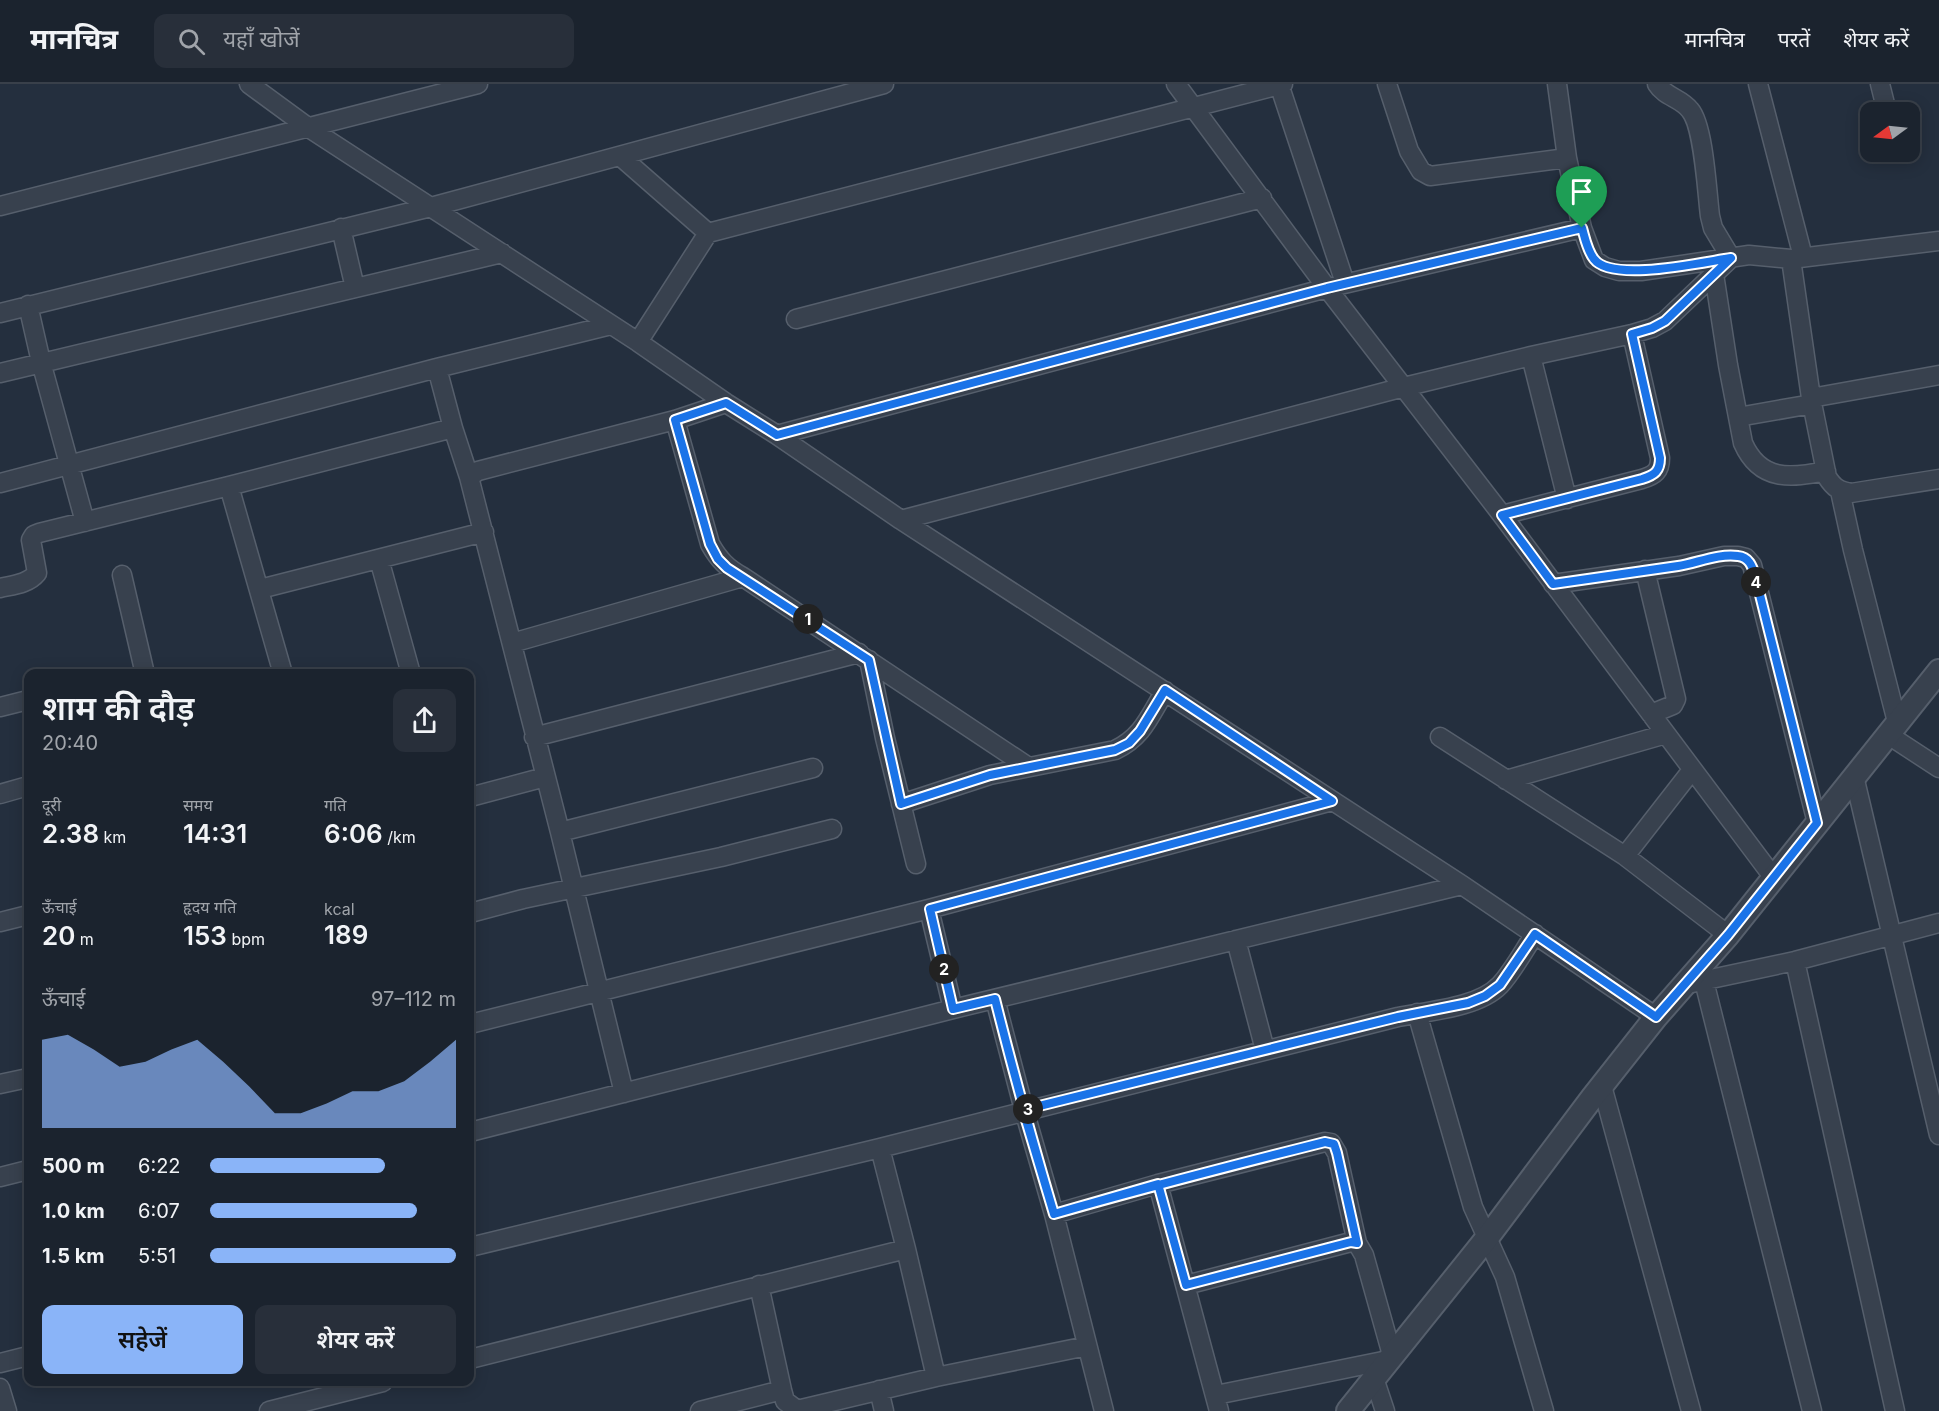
<!DOCTYPE html>
<html lang="hi">
<meta charset="utf-8">
<style>
body{margin:0;font-family:Inter,"Noto Sans Devanagari",sans-serif;background:#282f3a;color:#f1f3f6;height:100vh;display:flex;flex-direction:column;font-size:22px;white-space:nowrap}
*{box-sizing:border-box;margin:0}
p{font-size:20px;color:#a0a4aa}
.icon{flex:none;width:33px;height:33px;fill:none;stroke:currentColor;stroke-width:2;stroke-linecap:round;stroke-linejoin:round}
.map{position:relative;flex:1;overflow:hidden}
.side{position:absolute;left:24px;top:585px;width:450px;height:717px;display:flex;flex-direction:column;background:#1b232e;border-radius:12px;box-shadow:0 3px 15px #0003,0 0 0 2px #39404a}
.side>*{flex:none}
.needle{width:39px;rotate:255deg}
.fabs{position:absolute;left:1860px;top:18px;display:grid;gap:12px}
.fabs a{display:grid;place-items:center;width:60px;height:60px;border-radius:12px;background:#1b232e;box-shadow:0 3px 15px #0003,0 0 0 2px #39404a;font-size:30px}
.pin{position:absolute;display:grid;place-items:center;width:51px;height:51px;color:#fff;margin:-62px -26px;border-radius:50% 50% 50% 0;rotate:-45deg;box-shadow:0 0 6px #0007}
.pin .icon{rotate:45deg}
.km{position:absolute;width:30px;height:30px;margin:-15px;border-radius:50%;background:#222;color:#fff;font-size:16px;line-height:30px;text-align:center}
.round{display:grid;place-items:center;flex:none;width:63px;height:63px;border-radius:12px;background:#282f3a}
.head{display:flex;align-items:center;justify-content:space-between;height:102px;padding:0 18px}
h1{font-size:33px;font-weight:600;line-height:45px}
.figures{display:grid;grid-template-columns:repeat(3,1fr);gap:9px;height:102px;padding:6px 18px}
.figures div{display:grid;align-content:center}
.figures b{font-size:26px;font-weight:600}
.figures small{font-size:16px;font-weight:400}
.figures p{font-size:16px}
.chart{height:168px;padding:12px 18px}
.chart p{display:flex;justify-content:space-between}
.chart svg{width:100%;height:108px;margin-top:6px;fill:#8ab4f8;opacity:.7}
.button{display:flex;gap:12px;margin-top:auto;padding:12px 18px}
.button a{flex:1;height:69px;border-radius:12px;background:#8ab4f8;color:#111;font-size:24px;font-weight:600;line-height:69px;text-align:center}
.button a+a{background:#282f3a;color:#f1f3f6}
ul{padding:0 18px;list-style:none;font-size:20px}
li{display:grid;grid-template-columns:96px 72px 1fr;align-items:center;height:45px}
li i{height:15px;border-radius:8px;background:#8ab4f8}
header{display:flex;align-items:center;gap:36px;box-sizing:border-box;height:84px;padding:0 30px;background:#1b232e;border-bottom:2px solid #39404a}
header strong{font-size:28px}
nav{display:flex;gap:33px;margin-inline-start:auto;font-size:21px}
.search{width:420px;height:54px;background:#282f3a;display:flex;align-items:center;gap:15px;box-sizing:border-box;padding:0 21px;border-radius:12px;color:#a0a4aa;font-size:22px}
.map>svg:first-child{display:block}
.lines{fill:none;stroke-linecap:round;stroke-linejoin:round}
.minor-casing{stroke:#565f6c;stroke-width:21}
.tertiary-casing{stroke:#565f6c;stroke-width:26}
.minor{stroke:#38414e;stroke-width:18}
.tertiary{stroke:#38414e;stroke-width:22}
.route-casing{stroke:#fff;stroke-width:12}
.route{stroke:#1a73e8;stroke-width:8}
</style>
<header>
<strong>मानचित्र</strong>
<div class="search"><svg class="icon" aria-label="search" viewBox="0 0 24 24"><circle cx="10" cy="10" r="6"/><path d="M15 15l6 6"/></svg>यहाँ खोजें</div>
<nav><a>मानचित्र</a><a>परतें</a><a>शेयर करें</a></nav>
</header>
<div class="map">
<svg width="1939" height="1327" viewBox="0 0 1939 1327">
<rect width="100%" height="100%" fill="#242f3e"/>
<g class="lines">
<g class="minor-casing">
<path id="minor" d="M249 0 309 44 638 258 726 319 777 351 901 436 1462 801 1656 933
M1176 0 1327 204 1502 431 1774 794
M1279 0 1345 199
M1387 0 1409 67 1421 87 1430 92 1567 74
M1557 0 1567 74 1582 144 1594 176 1605 183 1619 187H1641L1749 171 1791 175
M1758 0 1803 173
M1880 0 1887 28
M620 72 708 149 1283 0
M0 122 478 0
M341 144 355 204
M1939 157 1791 175 1811 314 1827 393C1834 404 1839 407 1851 409L1939 395
M1714 190 1728 281 1743 359C1760 398 1791 394 1826 387
M28 221 41 278 85 438
M0 229 431 123 884 0
M796 235 1262 114
M638 258 708 149
M1531 272 1567 415
M437 284 453 344 469 393
M0 289 502 169
M1811 314 1939 291
M1738 333 1812 320
M675 336 710 460C719 476 727 484 743 493L1027 682
M777 351 1327 204 1582 144
M0 399 437 284 611 241
M229 402 283 590
M1840 407 1853 466 1897 638
M1502 431 1642 395C1655 391 1660 387 1660 374L1632 250
M901 436 1404 303 1531 272 1632 250 1652 244 1665 237 1731 174 1713 144 1710 132C1707 109 1704 42 1690 26 1681 14 1665 13 1657 0
M379 475 411 590
M1645 486 1676 615 1673 621 1651 630
M122 491 145 590
M1553 500 1679 482 1724 472H1738L1746 474 1752 481 1817 739
M0 504C13 501 28 500 37 489L31 456 34 451 39 449 229 402 453 344
M260 505 484 448
M512 559 743 493
M869 576 885 654 916 780
M0 623 28 616
M1887 650 1939 684
M534 653 859 569
M1440 653 1625 772 1728 851
M1854 692 1939 1051
M1506 696 1666 650
M0 710 28 702
M470 713 545 693
M901 720 990 691 1115 666C1143 653 1150 631 1165 607
M560 748 813 684
M1625 772 1692 686
M929 825 953 925
M470 829 523 815 721 773 832 745
M0 838 28 831
M1236 856 1265 966
M1795 877 1895 1327
M1704 897 1812 1327
M1692 899 1795 877 1939 839
M995 915 1024 1026 1054 1130
M1417 929 1473 1123 1505 1193 1544 1327
M470 940 929 825 1332 717
M0 1000 28 994
M1602 1002 1691 1327
M624 1009 560 748 469 393 478 387 675 336 726 319
M470 1048 953 925 1462 801
M880 1064 906 1165 936 1293
M0 1093 28 1086
M1158 1100 1219 1327
M470 1163 880 1064 1398 933C1428 927 1478 924 1500 901 1513 887 1524 866 1535 850
M759 1201 782 1306 785 1317 797 1326 936 1293 1087 1262
M1186 1201 1351 1158 1357 1159 1364 1171 1392 1271
M470 1275 906 1165
M0 1279 28 1272
M1374 1294 1385 1327
M0 1304 7 1327
M879 1306 884 1327
M1216 1311 1388 1276
M269 1327 383 1298
M700 1327 782 1306
M1104 1327 1054 1130 1158 1100 1325 1058 1331 1059 1337 1069 1357 1159"/>
</g>
<g class="tertiary-casing">
<path id="tertiary" d="M1348 1327 1487 1154 1592 1014 1656 933 1728 851 1939 587"/>
</g>
<use href="#minor" class="minor"/>
<use href="#tertiary" class="tertiary"/>
</g>
<g class="lines">
<g class="route-casing">
<path id="route" d="M1582 144 1327 204 777 351 726 319 675 336 710 460 718 475 727 484 869 576 901 720 990 691 1115 666 1129 659 1140 647 1165 606 1332 717 930 825 953 925 995 915C1013 987 1033 1059 1054 1130L1158 1100 1186 1201 1351 1158 1357 1159 1337 1069 1334 1060 1325 1058C1234 1081 1144 1104 1054 1130L1023 1026 1398 933 1468 919 1485 912 1500 901 1535 850 1656 933 1728 851 1817 739 1755 491C1752 482 1749 473 1738 472 1719 469 1697 479 1678 482 1636 488 1595 494 1553 500L1502 431 1642 395C1655 391 1660 387 1660 374L1632 250 1652 244 1665 237 1731 174C1703 178 1612 199 1594 175 1587 166 1585 154 1582 144"/>
</g>
<use href="#route" class="route"/>
</g>
</svg>
<div class="fabs">
<a><svg class="needle" viewBox="-14 -14 28 28"><path d="M0-13l5 13h-10z" fill="#e53935"/><path d="M0 13l5-13h-10z" fill="#a0a4aa"/></svg></a>
</div>
<div class="pin" style="left:1582px;top:144px;background:#1e9e55"><svg class="icon" aria-label="arrive" viewBox="0 0 24 24"><path d="M6 21V4h12l-3 4 3 4H6"/></svg></div>
<b class="km" style="left:808px;top:535px">1</b>
<b class="km" style="left:944px;top:885px">2</b>
<b class="km" style="left:1028px;top:1025px">3</b>
<b class="km" style="left:1756px;top:498px">4</b>
<section class="side">
<div class="head"><div><h1>शाम की दौड़</h1><p>20:40</p></div><a class="round"><svg class="icon" aria-label="share" viewBox="0 0 24 24"><path d="M12 15V3M7 8l5-5 5 5M5 13v7h14v-7"/></svg></a></div>
<div class="figures">
<div><p>दूरी</p><b>2.38<small> km</small></b></div>
<div><p>समय</p><b>14:31</b></div>
<div><p>गति</p><b>6:06<small> /km</small></b></div>
</div>
<div class="figures">
<div><p>ऊँचाई</p><b>20<small> m</small></b></div>
<div><p>हृदय गति</p><b>153<small> bpm</small></b></div>
<div><p>kcal</p><b>189</b></div>
</div>
<div class="chart"><p><span>ऊँचाई</span>97–112 m</p>
<svg viewBox="0 0 160 44" preserveAspectRatio="none"><path d="M0 44V8L10 6L20 12L30 19L40 17L50 12L60 8L70 17L80 27L90 38L100 38L110 34L120 29L130 29L140 25L150 17L160 8V44z"/></svg>
</div>
<ul>
<li><b>500 m</b>6:22<i style="width:71%"></i></li>
<li><b>1.0 km</b>6:07<i style="width:84%"></i></li>
<li><b>1.5 km</b>5:51<i style="width:100%"></i></li>
</ul>
<div class="button"><a>सहेजें</a><a>शेयर करें</a></div>
</section>
</div>
